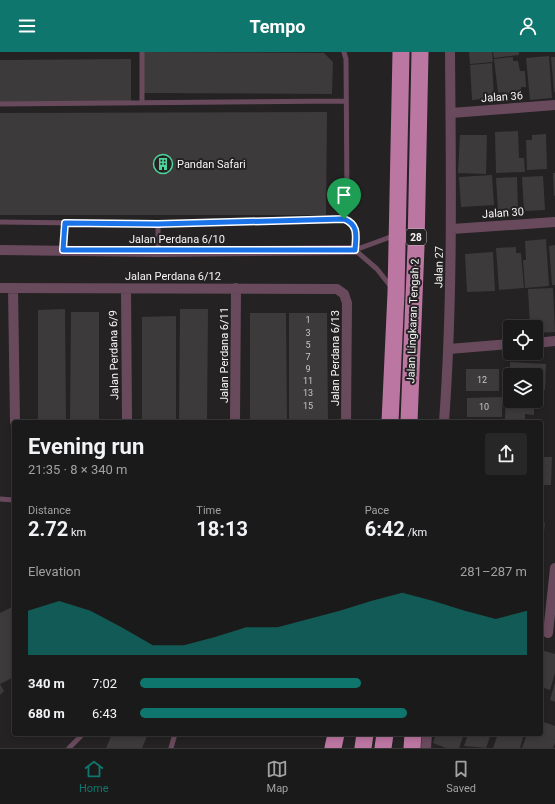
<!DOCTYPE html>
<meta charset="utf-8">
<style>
body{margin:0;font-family:Roboto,sans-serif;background:#282727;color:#f1f3f6;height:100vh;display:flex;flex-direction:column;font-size:15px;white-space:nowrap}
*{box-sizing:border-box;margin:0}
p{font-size:13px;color:#a0a1a2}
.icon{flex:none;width:22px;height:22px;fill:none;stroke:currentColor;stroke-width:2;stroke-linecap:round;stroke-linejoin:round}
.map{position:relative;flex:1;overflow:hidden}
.sheet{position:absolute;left:12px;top:368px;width:531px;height:316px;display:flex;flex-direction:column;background:#1b1a1a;border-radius:4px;box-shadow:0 2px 6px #0003,0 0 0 1px #393839}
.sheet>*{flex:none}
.tools{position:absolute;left:503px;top:268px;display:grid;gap:8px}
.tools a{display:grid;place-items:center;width:40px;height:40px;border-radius:4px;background:#1b1a1a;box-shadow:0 2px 6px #0003,0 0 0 1px #393839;font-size:20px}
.pin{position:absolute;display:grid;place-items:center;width:34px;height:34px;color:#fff;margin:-41px -17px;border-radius:50% 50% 50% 0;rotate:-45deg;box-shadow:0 0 4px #0007}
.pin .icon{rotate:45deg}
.round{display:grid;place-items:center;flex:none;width:42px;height:42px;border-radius:4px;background:#282727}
.overview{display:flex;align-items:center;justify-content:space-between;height:68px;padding:0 16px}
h1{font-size:22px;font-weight:700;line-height:30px}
.stats{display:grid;grid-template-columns:repeat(3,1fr);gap:6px;height:68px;padding:4px 16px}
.stats div{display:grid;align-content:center}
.stats b{font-size:20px;font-weight:700}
.stats small{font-size:11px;font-weight:400}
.stats p{font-size:11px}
.chart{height:112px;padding:8px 16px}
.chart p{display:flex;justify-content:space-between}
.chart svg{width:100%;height:72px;margin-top:4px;fill:#0f766e;opacity:.7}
ul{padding:0 16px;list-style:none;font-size:13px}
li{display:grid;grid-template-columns:64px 48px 1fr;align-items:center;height:30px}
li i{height:10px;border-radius:5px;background:#0f766e}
header{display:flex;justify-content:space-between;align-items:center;height:52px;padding:0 16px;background:#0f766e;color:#fff;font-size:18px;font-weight:700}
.menu{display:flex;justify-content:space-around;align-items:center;height:56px;border-top:1px solid #393839;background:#1b1a1a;font-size:11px;color:#a0a1a2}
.menu a{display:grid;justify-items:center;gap:2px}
.menu .on{color:#0f766e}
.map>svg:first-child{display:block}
.building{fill:#3d3a3b}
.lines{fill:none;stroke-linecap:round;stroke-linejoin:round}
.service{stroke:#694a5d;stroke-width:5}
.minor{stroke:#694a5d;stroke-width:10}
.trunk{stroke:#bc76a2;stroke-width:17}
.route-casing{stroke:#fff;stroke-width:8}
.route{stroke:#1a73e8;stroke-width:5}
.labels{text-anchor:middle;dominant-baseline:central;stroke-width:4;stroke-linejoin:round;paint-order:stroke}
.number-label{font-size:9px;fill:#c8c6c6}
.shield{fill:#242223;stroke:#b7b5b6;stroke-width:1}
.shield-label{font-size:10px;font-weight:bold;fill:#f6f4f5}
.street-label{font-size:11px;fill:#f6f4f5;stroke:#242223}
.poi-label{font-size:11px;fill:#f6f4f5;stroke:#242223;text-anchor:start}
</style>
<header><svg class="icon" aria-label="menu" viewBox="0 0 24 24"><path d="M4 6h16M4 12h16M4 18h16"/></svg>Tempo<svg class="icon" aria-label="person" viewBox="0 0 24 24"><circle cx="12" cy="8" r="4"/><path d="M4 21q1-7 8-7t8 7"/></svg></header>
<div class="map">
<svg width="555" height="696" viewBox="0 0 555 696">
<rect width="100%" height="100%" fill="#242223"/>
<path class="building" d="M144 0 324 1 333 10 332 42 143 41Z
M469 0H492L493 10 470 12Z
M493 0H519V3L494 6Z
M549 4 552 46 530 48 526 6Z
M513 5V9H518L520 19H525L526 35H521V39H515V43L504 44V40L498 41 494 7Z
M551 5H555V40H554Z
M131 7V49L0 51V8Z
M492 11 494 46 472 48 470 13Z
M327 60 326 163H0V61Z
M518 79 519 106H524L525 120 496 121 495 80Z
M546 82 547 117 527 118 526 88H532V83Z
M460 83H487L486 122 458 121Z
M553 121H555V143L554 144Z
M492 123 494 153 461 155 459 125Z
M543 124 545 158 524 159 522 125Z
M517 125 518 158 498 159 496 126Z
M546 187 549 234 525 236 523 208H526L525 189Z
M555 193V233H552L549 194Z
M516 195V201H521L524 236 499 238 496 196Z
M493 200 495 239 467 240 465 202Z
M553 236 555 280 536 281V275H530L528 237Z
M65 257 66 370H38V258Z
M180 257H208L207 370H179Z
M71 260H99V370H70Z
M250 261H286L287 370H250Z
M289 261H327L328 370H289Z
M176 264V370H142V265Z
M510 310 546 312 545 338 536 337V323H510Z
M466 317H499V339H466Z
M506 340H510V349H534V363L525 362V368H505Z
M502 345V365H467V346Z
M541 372H543V402H541Z
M541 405H552L551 433H541Z
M541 437H544L542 468H541Z
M541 471H545L542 497H541Z
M14 554V625L0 632 4 639 0 643V561Z
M541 598 555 602V621L550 638 541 635Z
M555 630V650L550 648Z
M541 669 555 674V691L553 696H522L527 682H541Z
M112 682H148L142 696H106Z
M436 682H464L459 696H446L433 691Z
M468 682H491L486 696 464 694Z
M498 682H524L520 696H493Z"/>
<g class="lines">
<path class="service" d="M344 0 346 7 347 147 344 167
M142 50V0
M0 52 346 49
M0 170 158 172 344 167C359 173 356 184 355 198
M355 198 377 217 392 236
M355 198 393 184
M63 199 65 171
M158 200V172
M0 447 14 448
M69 696 83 682
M171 696 175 682"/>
<path class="minor" d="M451 61 555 53
M452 177 555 170
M0 198 158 200 355 198
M0 236 337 237 344 242 347 251 346 370
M13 236 15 370
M126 237 127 370
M536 291 555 289
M449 297 510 292
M235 370 236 236
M444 370C453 247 451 124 450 0
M548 581 555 516
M426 696 427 682"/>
<path class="trunk" d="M390 370 396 241 401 0
M409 370 416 195 420 0
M333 696 336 682
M363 696 365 682
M383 696 385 682
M412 696 413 682"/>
</g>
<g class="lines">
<g class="route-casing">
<path id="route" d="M344 167C359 173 356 184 355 198H63L65 171 158 172Z"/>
</g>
<use href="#route" class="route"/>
</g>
<defs>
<g id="building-ring" transform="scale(1)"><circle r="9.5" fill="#242223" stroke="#4cd49b" stroke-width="1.5"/><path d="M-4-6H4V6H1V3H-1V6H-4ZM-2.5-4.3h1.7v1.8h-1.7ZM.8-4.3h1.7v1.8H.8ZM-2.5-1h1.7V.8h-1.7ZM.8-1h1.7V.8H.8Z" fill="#4cd49b"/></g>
</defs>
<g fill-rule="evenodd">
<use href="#building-ring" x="163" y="112"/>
</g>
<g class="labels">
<g class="number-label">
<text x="308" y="268">1</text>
<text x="308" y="281">3</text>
<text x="308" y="293">5</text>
<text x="308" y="305">7</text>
<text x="308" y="317">9</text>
<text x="482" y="328">12</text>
<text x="308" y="329">11</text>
<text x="308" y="341">13</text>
<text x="308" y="354">15</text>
<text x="484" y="355">10</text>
</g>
<rect class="shield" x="406" y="177" width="20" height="16" rx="3"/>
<g class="shield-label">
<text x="416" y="185">28</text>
</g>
<g class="street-label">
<text transform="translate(502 45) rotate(-4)">Jalan 36</text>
<text transform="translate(503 161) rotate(-4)">Jalan 30</text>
<text x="177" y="187">Jalan Perdana 6/10</text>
<text transform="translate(439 215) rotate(-89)">Jalan 27</text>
<text x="173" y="224">Jalan Perdana 6/12</text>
<text transform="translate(413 269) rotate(-88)">Jalan Lingkaran Tengah 2</text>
<text transform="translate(114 303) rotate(-91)">Jalan Perdana 6/9</text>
<text transform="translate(224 303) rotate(-90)">Jalan Perdana 6/11</text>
<text transform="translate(335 306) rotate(-90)">Jalan Perdana 6/13</text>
</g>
<g class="poi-label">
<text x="177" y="112">Pandan Safari</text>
</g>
</g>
</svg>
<div class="tools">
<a><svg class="icon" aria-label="locate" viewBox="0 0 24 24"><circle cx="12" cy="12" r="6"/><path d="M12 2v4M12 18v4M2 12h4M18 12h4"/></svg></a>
<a><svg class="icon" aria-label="layers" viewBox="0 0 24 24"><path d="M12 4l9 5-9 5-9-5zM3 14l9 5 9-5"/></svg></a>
</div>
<div class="pin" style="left:344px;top:167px;background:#1e9e55"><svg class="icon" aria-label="arrive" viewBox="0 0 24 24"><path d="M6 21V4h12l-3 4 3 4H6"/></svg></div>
<section class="sheet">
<div class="overview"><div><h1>Evening run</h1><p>21:35 · 8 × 340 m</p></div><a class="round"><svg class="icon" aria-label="share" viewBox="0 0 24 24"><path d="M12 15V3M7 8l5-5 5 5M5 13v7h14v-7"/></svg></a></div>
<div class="stats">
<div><p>Distance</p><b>2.72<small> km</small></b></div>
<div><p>Time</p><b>18:13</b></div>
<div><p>Pace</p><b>6:42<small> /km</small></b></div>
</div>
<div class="chart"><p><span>Elevation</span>281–287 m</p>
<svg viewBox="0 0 160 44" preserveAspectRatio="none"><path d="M0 44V17L10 11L20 17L30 27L40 38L50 38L60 33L70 27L80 27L90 22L100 17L110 11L120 6L130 11L140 17L150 22L160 17V44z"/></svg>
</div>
<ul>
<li><b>340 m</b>7:02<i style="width:57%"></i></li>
<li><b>680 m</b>6:43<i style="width:69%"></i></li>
</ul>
</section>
</div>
<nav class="menu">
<a class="on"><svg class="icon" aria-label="home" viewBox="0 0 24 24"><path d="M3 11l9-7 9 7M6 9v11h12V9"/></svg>Home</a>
<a><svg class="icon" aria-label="map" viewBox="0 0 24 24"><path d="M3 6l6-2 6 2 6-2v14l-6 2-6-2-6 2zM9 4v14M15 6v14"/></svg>Map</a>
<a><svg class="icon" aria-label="saved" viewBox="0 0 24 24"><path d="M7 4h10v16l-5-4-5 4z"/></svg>Saved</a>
</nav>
